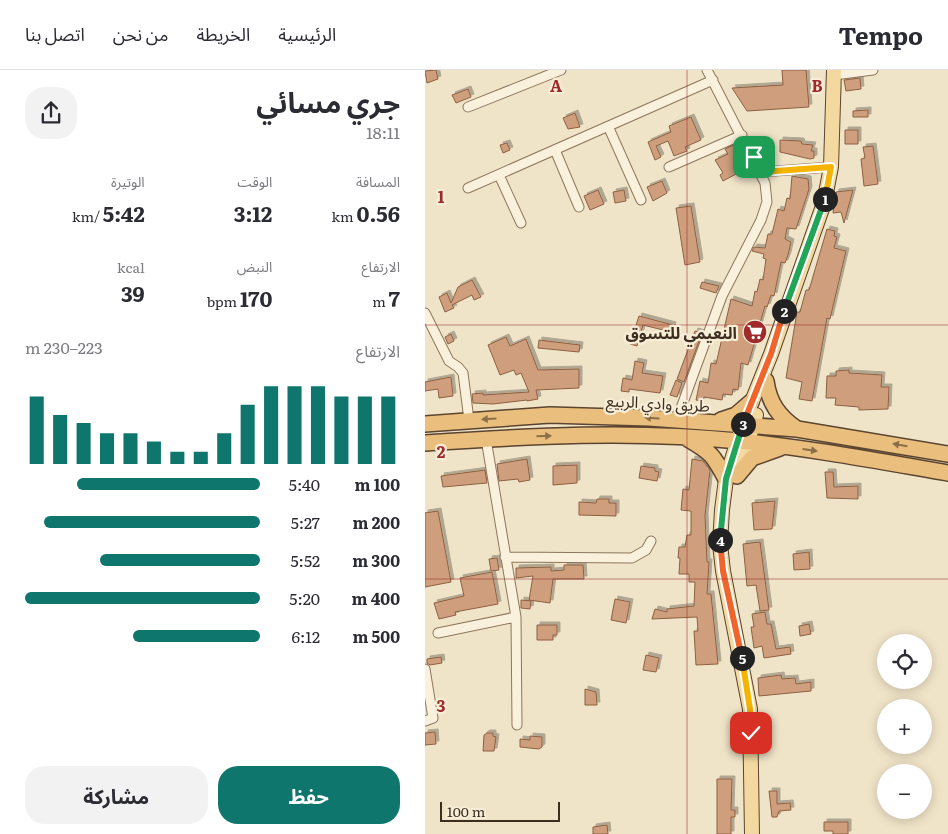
<!DOCTYPE html>
<html lang="ar">
<meta charset="utf-8">
<style>
body{margin:0;font-family:Literata,"Noto Sans Arabic",serif;background:#f2f2f3;color:#2b2b33;direction:rtl;height:100vh;display:flex;flex-direction:column;font-size:19px;white-space:nowrap}
*{box-sizing:border-box;margin:0}
p{font-size:16px;color:#7c7c81}
.icon{flex:none;width:28px;height:28px;fill:none;stroke:currentColor;stroke-width:2;stroke-linecap:round;stroke-linejoin:round}
.map{position:relative;flex:1;overflow:hidden;direction:ltr}
.sheet{display:flex;flex-direction:column;background:#fff;width:425px}
.sheet>*{flex:none}
.tools{position:absolute;left:452px;top:564px;display:grid;gap:10px}
.tools a{display:grid;place-items:center;width:55px;height:55px;border-radius:50%;background:#fff;box-shadow:0 2px 12px #0003;font-size:25px}
.scale{position:absolute;left:15px;bottom:12px;width:120px;box-sizing:border-box;padding-left:5px;border:2px solid #3d2e20;border-top:0;font-size:14px;line-height:18px;white-space:nowrap;color:#3d2e20;-webkit-text-stroke:4px #f7eed8;paint-order:stroke}
.pin{position:absolute;display:grid;place-items:center;width:42px;height:42px;color:#fff;margin:-21px;border-radius:10px;box-shadow:0 2px 8px #0006}
.km{position:absolute;width:25px;height:25px;margin:-12px;border-radius:50%;background:#222;color:#fff;font-size:14px;line-height:25px;text-align:center}
.round{display:grid;place-items:center;flex:none;width:52px;height:52px;border-radius:20px;background:#f2f2f3}
.overview{display:flex;align-items:center;justify-content:space-between;height:85px;padding:0 25px}
h1{font-size:28px;font-weight:700;line-height:38px}
.metrics{display:grid;grid-template-columns:repeat(3,1fr);gap:8px;height:85px;padding:5px 25px}
.metrics div{display:grid;align-content:center}
.metrics b{font-size:21px;font-weight:700}
.metrics small{font-size:14px;font-weight:400}
.metrics p{font-size:14px}
.chart{height:140px;padding:10px 25px}
.chart p{display:flex;justify-content:space-between}
.chart svg{width:100%;height:90px;margin-top:5px;stroke:#0f766e;stroke-width:6}
.primary-button{display:flex;gap:10px;margin-top:auto;padding:10px 25px}
.primary-button a{flex:1;height:58px;border-radius:20px;background:#0f766e;color:#fff;font-size:20px;font-weight:700;line-height:58px;text-align:center}
.primary-button a+a{background:#f2f2f3;color:#2b2b33}
ul{padding:0 25px;list-style:none;font-size:16px}
li{display:grid;grid-template-columns:80px 60px 1fr;align-items:center;height:38px}
li i{height:12px;border-radius:6px;background:#0f766e}
header{display:flex;align-items:center;gap:30px;box-sizing:border-box;height:70px;padding:0 25px;background:#fff;border-bottom:1px solid #e1e1e2}
header strong{font-size:24px}
nav{display:flex;gap:28px;margin-inline-start:auto;font-size:18px}
main{display:flex;flex:1;min-height:0}
.map>svg:first-child{display:block}
.building{fill:#cf9f7d;stroke:#8d5f41;filter:url(#shadow)}
.lines{fill:none;stroke-linecap:round;stroke-linejoin:round}
.minor-casing{stroke:#8d765c;stroke-width:11}
.primary-casing{stroke:#5b4430;stroke-width:16}
.trunk-casing{stroke:#5b4430;stroke-width:18}
.minor{stroke:#faf1dc;stroke-width:9}
.primary{stroke:#f3d9a0;stroke-width:14}
.trunk{stroke:#eabe7c;stroke-width:15}
.oneway{fill:#8b6f49}
.split-1-casing{stroke:#fff;stroke-width:10}
.split-2-casing{stroke:#fff;stroke-width:10}
.split-3-casing{stroke:#fff;stroke-width:10}
.split-4-casing{stroke:#fff;stroke-width:10}
.split-5-casing{stroke:#fff;stroke-width:10}
.split-6-casing{stroke:#fff;stroke-width:10}
.split-1{stroke:#f5b400;stroke-width:6}
.split-2{stroke:#22a559;stroke-width:6}
.split-3{stroke:#f0652b;stroke-width:6}
.split-4{stroke:#22a559;stroke-width:6}
.split-5{stroke:#f0652b;stroke-width:6}
.split-6{stroke:#f5b400;stroke-width:6}
.grid{fill:none;stroke:#9e2a2b;stroke-width:1;stroke-opacity:0.55}
.labels{text-anchor:middle;dominant-baseline:central;stroke-width:4.5;stroke-linejoin:round;paint-order:stroke}
.poi-label{font-size:16px;font-weight:bold;fill:#3d2e20;stroke:#f7eed8;text-anchor:end}
.street-label{font-size:16px;fill:#3d2e20;stroke:#f7eed8}
.grid-label{font-size:16px;text-anchor:middle;font-weight:bold;fill:#9e2a2b;stroke:#f7eed8;stroke-width:4.5;stroke-linejoin:round;paint-order:stroke}
</style>
<header>
<strong>Tempo</strong>
<nav><a>الرئيسية</a><a>الخريطة</a><a>من نحن</a><a>اتصل بنا</a></nav>
</header>
<main>
<div class="map">
<svg width="523" height="764" viewBox="0 0 523 764">
<defs>
<filter id="shadow"><feDropShadow dx="3" dy="-3" stdDeviation="0" flood-color="#0004"/></filter>
</defs>
<rect width="100%" height="100%" fill="#f0e4c8"/>
<path class="building" d="M11 0 13 9 2 13 0 1Z
M357 0H381L384 37 322 41 307 18 358 15Z
M435 8 436 19 421 21 419 10Z
M43 19 46 27 31 33 27 25Z
M443 40V47H428V41Z
M150 43 155 57 143 59 138 48Z
M266 47 276 70 260 77 262 81 249 86 243 71 231 76 236 87 230 90 223 72 246 62 244 56Z
M420 60H433V74H420Z
M355 70 376 71 377 74 388 75 386 81H389V88L385 89 355 82Z
M82 73 85 80 78 83 75 75Z
M311 74 324 97 298 111 295 105 298 103 290 90 303 84 300 79Z
M448 76 453 114 439 116 436 89 440 88 438 77Z
M367 106 383 109 384 119 371 159 362 158 360 169 366 172 363 185 360 193 356 192 349 226 346 225 342 237 340 236 333 260 336 261 333 272 330 271 323 295 316 293 313 320 308 319 307 325 298 324 297 330 279 327 278 331 271 330 275 311 283 313 286 293 291 294 306 229 327 236 330 221 332 222 335 209 338 210 341 189 338 188 339 184 327 181 329 177 340 178 343 164H347L353 139 359 141 362 128 365 129Z
M237 111 242 123 228 131 222 117Z
M173 120 179 134 165 140 159 126Z
M199 120 201 131 190 133 188 122Z
M428 120 419 153 416 142 408 143 411 122Z
M266 136 275 192 260 195 251 138Z
M402 159 410 161 409 166 412 167 409 178 421 181 405 249 402 248 387 331 374 329 377 312 361 308 372 242H375L381 220H384Z
M47 210 56 227 49 230 47 225 27 235 29 238 20 242 14 227 22 223 26 233 33 217Z
M277 212 294 216 291 223 275 218Z
M214 246 248 255 246 262 218 255 212 276 205 274Z
M270 261 277 263 259 312 252 309Z
M26 264 29 271 23 274 20 267Z
M81 267 85 276 101 269 113 300 154 299V318L111 320 113 329 102 331V330L68 334 48 333 47 324 58 323V325L104 322 96 303 91 305 89 300 75 305 63 275Z
M114 270 155 275 154 282 113 278Z
M210 291 219 293 217 303 238 306 235 323 204 319V322L196 321 198 308 207 310Z
M424 300V303L457 305 456 317H464L463 339 434 340V337L410 335 411 328H401L402 306H411V301Z
M26 307 28 326 14 328 13 319 0 321V312Z
M251 310 257 313 252 327 245 325Z
M102 389 105 410 94 412 93 409 74 411 72 394Z
M267 389 278 391 285 400 280 446 282 492H284L282 524H286L293 594 271 595 269 561H273L272 547 227 549 230 539 242 542V539L269 536 270 512H264V504H254L255 488H253L254 477H260L262 465H266V441L256 440 258 419 264 420Z
M152 395V413L128 415V396Z
M216 396 230 398V401L234 402 232 411 214 408Z
M60 400 62 413 18 417 16 406Z
M400 402H408L409 417 433 416V429L402 428Z
M172 429H184V433H191V446L154 445V432L171 433Z
M350 431 347 459 329 460 327 433Z
M13 441 26 512 0 517V443Z
M335 472 344 540 335 541 331 515 322 516 318 474Z
M384 482 385 499 369 500 368 484Z
M72 488 74 500 66 501 64 489Z
M139 495H158L159 509H128L125 533 104 530 108 506 91 508V498L126 497V501L139 500Z
M67 502 73 534 30 542 31 545 14 549 9 533 39 526 35 508Z
M190 529 205 532 201 553 186 550Z
M96 530 106 531 105 539 96 538Z
M340 542 342 554H346L351 579 365 577 366 584 339 588 337 576 329 578 326 557H329L327 544Z
M384 554 386 564 375 566 374 556Z
M112 555H132V565H128V570H112Z
M221 585 234 588 231 602 218 600Z
M16 587 17 593 5 595 2 593V589Z
M356 605 357 609 370 608 371 614 386 612V621L334 626 333 608Z
M160 619 171 622 172 635H160Z
M10 662 11 674 0 675V663Z
M62 663H68V666L71 667 69 681H58L59 665Z
M105 666 117 667V677L114 679 95 677V669L105 670Z
M292 709H307L306 740H310V747H306V764H292Z
M344 721H352V734L365 733 366 740 354 741 352 747H347Z
M399 752H423V764H408V761H399Z
M182 755 183 764H168V757Z"/>
<g class="lines">
<g class="minor-casing">
<path id="minor" d="M409 5 448 0
M43 37 136 0
M183 56 216 130
M130 80 154 137
M244 97 317 65
M336 102 406 97
M74 105 96 153
M43 118 288 10
M0 243 24 291 33 297 38 303 44 350
M252 349 297 226 336 150 342 132 340 113 282 0
M61 369 91 547 92 655
M80 487 207 488 221 480 226 471
M13 563 91 547
M0 599 8 648 0 651"/>
</g>
<g class="primary-casing">
<path id="primary" d="M313 403 331 345
M327 764 325 639 298 501 295 474 297 440 301 409 318 354 346 284 399 133 406 97 409 0"/>
</g>
<g class="trunk-casing">
<path id="trunk" d="M341 311C344 333 354 347 372 359
M296 350 311 345 326 332
M0 354 125 345 224 348 372 359 523 384
M263 369C287 383 288 385 301 409
M0 373C104 366 209 360 314 371 384 378 453 391 523 403
M312 406 327 388 355 378"/>
</g>
<use href="#minor" class="minor"/>
<use href="#primary" class="primary"/>
<use href="#trunk" class="trunk"/>
</g>
<defs><path id="oneway-solid" d="M-6-.8H1V-3.2L6.5 0L1 3.2V.8H-6Z" transform="scale(1.25)"/></defs>
<g class="oneway">
<use href="#oneway-solid" transform="translate(227 348) rotate(-177)"/>
<use href="#oneway-solid" transform="translate(64 349) rotate(177)"/>
<use href="#oneway-solid" transform="translate(119 366) rotate(-2)"/>
<use href="#oneway-solid" transform="translate(475 375) rotate(-170)"/>
<use href="#oneway-solid" transform="translate(385 380) rotate(8)"/>
</g>
<g class="lines">
<g class="split-1-casing">
<path id="split-1" d="M329 87 336 102 406 97 400 129"/>
</g>
<g class="split-2-casing">
<path id="split-2" d="M359 241 400 129"/>
</g>
<g class="split-3-casing">
<path id="split-3" d="M318 354 346 284 359 241"/>
</g>
<g class="split-4-casing">
<path id="split-4" d="M295 470 301 409 318 354"/>
</g>
<g class="split-5-casing">
<path id="split-5" d="M295 470 298 501 317 588"/>
</g>
<g class="split-6-casing">
<path id="split-6" d="M317 588 325 639 326 663"/>
</g>
<use href="#split-1" class="split-1"/>
<use href="#split-2" class="split-2"/>
<use href="#split-3" class="split-3"/>
<use href="#split-4" class="split-4"/>
<use href="#split-5" class="split-5"/>
<use href="#split-6" class="split-6"/>
</g>
<path class="grid" d="M262 0V764M0 255H523M0 509H523"/>
<defs>
<g id="supermarket-disc" transform="scale(1.25)"><circle r="9.5" fill="#9e2a2b" stroke="#f7eed8"/><path d="M-6-5.5h2.5l.6 2H6L4.5 2H-2.5L-4.4-4H-6ZM-1.5 3.2a1.3 1.3 0 1 0 .1 0ZM3 3.2a1.3 1.3 0 1 0 .1 0Z" fill="#fff"/></g>
</defs>
<g fill-rule="evenodd">
<use href="#supermarket-disc" x="330" y="262"/>
</g>
<g class="labels">
<g class="poi-label">
<text x="312" y="262">النعيمي للتسوق</text>
</g>
<g class="street-label">
<text transform="translate(233 332) rotate(3)">طريق وادي الربيع</text>
</g>
</g>
<g class="grid-label">
<text x="131" y="22">A</text>
<text x="392" y="22">B</text>
<text x="16" y="133">1</text>
<text x="16" y="388">2</text>
<text x="16" y="642">3</text>
</g>
</svg>
<div class="tools">
<a><svg class="icon" aria-label="locate" viewBox="0 0 24 24"><circle cx="12" cy="12" r="6"/><path d="M12 2v4M12 18v4M2 12h4M18 12h4"/></svg></a>
<a>+</a>
<a>−</a>
</div>
<div class="scale">100 m</div>
<div class="pin" style="left:329px;top:87px;background:#1e9e55"><svg class="icon" aria-label="arrive" viewBox="0 0 24 24"><path d="M6 21V4h12l-3 4 3 4H6"/></svg></div>
<div class="pin" style="left:326px;top:663px;background:#d93025"><svg class="icon" aria-label="check" viewBox="0 0 24 24"><path d="M5 12l5 5 9-10"/></svg></div>
<b class="km" style="left:400px;top:129px">1</b>
<b class="km" style="left:359px;top:241px">2</b>
<b class="km" style="left:318px;top:354px">3</b>
<b class="km" style="left:295px;top:470px">4</b>
<b class="km" style="left:317px;top:588px">5</b>
</div>
<section class="sheet">
<div class="overview"><div><h1>جري مسائي</h1><p>18:11</p></div><a class="round"><svg class="icon" aria-label="share" viewBox="0 0 24 24"><path d="M12 15V3M7 8l5-5 5 5M5 13v7h14v-7"/></svg></a></div>
<div class="metrics">
<div><p>المسافة</p><b>0.56<small> km</small></b></div>
<div><p>الوقت</p><b>3:12</b></div>
<div><p>الوتيرة</p><b>5:42<small> /km</small></b></div>
</div>
<div class="metrics">
<div><p>الارتفاع</p><b>7<small> m</small></b></div>
<div><p>النبض</p><b>170<small> bpm</small></b></div>
<div><p>kcal</p><b>39</b></div>
</div>
<div class="chart"><p><span>الارتفاع</span>223–230 m</p>
<svg viewBox="0 0 160 44" preserveAspectRatio="none"><path d="M5 44V11M15 44V20M25 44V24M35 44V29M45 44V29M55 44V33M65 44V38M75 44V38M85 44V29M95 44V15M105 44V6M115 44V6M125 44V6M135 44V11M145 44V11M155 44V11"/></svg>
</div>
<ul>
<li><b>100 m</b>5:40<i style="width:78%"></i></li>
<li><b>200 m</b>5:27<i style="width:92%"></i></li>
<li><b>300 m</b>5:52<i style="width:68%"></i></li>
<li><b>400 m</b>5:20<i style="width:100%"></i></li>
<li><b>500 m</b>6:12<i style="width:54%"></i></li>
</ul>
<div class="primary-button"><a>حفظ</a><a>مشاركة</a></div>
</section>
</main>
